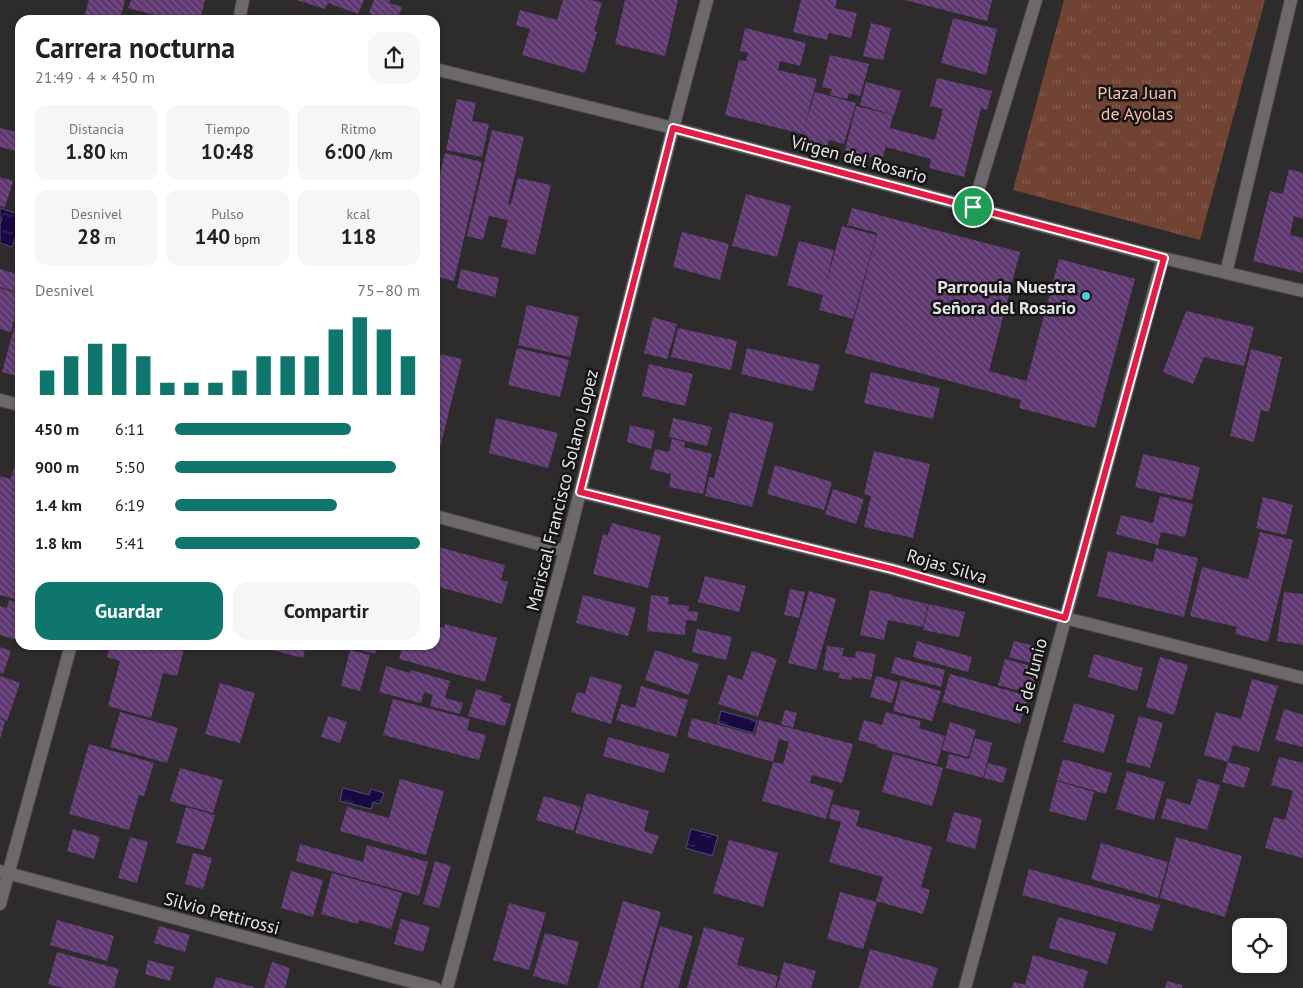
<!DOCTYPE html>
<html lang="es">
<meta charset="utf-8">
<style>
body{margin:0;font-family:"PT Sans",sans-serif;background:#f6f6f6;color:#202124;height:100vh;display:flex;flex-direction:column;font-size:19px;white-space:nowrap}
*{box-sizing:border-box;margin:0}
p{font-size:16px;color:#757577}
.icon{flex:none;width:28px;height:28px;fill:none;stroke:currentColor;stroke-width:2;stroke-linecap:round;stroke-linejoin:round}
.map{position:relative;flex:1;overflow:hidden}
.sheet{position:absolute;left:15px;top:15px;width:425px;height:635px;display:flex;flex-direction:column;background:#fff;border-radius:15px;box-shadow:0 1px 4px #0004}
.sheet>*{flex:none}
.tools{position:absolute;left:1232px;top:918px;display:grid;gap:10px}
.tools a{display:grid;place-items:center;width:55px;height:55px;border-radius:10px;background:#fff;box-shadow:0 1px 4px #0004;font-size:25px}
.pin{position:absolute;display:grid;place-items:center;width:42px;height:42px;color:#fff;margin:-21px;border:2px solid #fff;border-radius:50%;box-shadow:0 1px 5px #0007}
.round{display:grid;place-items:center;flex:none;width:52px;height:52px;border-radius:15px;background:#f6f6f6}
.head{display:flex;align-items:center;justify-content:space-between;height:85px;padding:0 20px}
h1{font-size:28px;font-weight:700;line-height:38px}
.metrics{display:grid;grid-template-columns:repeat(3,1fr);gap:8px;height:85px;padding:5px 20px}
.metrics div{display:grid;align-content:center;border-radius:12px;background:#f6f6f6;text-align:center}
.metrics b{font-size:21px;font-weight:700}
.metrics small{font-size:14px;font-weight:400}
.metrics p{font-size:14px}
.chart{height:140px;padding:10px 20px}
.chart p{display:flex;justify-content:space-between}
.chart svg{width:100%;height:90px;margin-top:5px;stroke:#0f766e;stroke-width:6}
.action{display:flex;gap:10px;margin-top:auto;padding:10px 20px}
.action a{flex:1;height:58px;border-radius:15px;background:#0f766e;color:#fff;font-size:20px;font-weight:700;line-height:58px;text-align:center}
.action a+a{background:#f6f6f6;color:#202124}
ul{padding:0 20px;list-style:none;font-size:16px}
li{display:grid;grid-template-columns:80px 60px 1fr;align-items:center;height:38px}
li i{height:12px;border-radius:6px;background:#0f766e}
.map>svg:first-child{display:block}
.grass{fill:url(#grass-tufts)}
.water{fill:url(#water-ripples);stroke:#554b74}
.building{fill:url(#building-back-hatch)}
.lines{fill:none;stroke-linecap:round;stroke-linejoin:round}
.minor-casing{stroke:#4c494b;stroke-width:14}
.minor{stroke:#6d696b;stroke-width:12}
.route-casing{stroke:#fff;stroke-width:10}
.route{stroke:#e11d48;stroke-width:6}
.poi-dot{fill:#51ccd1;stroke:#151415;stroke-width:2}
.labels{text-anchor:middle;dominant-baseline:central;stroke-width:5;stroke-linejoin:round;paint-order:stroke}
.park-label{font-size:18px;fill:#fdbfa9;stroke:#151415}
.street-label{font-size:18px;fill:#e6e4e5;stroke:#151415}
.poi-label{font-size:18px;font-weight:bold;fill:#e6e4e5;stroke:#151415;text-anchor:end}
</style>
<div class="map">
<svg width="1303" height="988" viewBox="0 0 1303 988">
<defs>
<pattern id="grass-tufts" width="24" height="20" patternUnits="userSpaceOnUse" patternTransform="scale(1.25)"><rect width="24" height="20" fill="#704333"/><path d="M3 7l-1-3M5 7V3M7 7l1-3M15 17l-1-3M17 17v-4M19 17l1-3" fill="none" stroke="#845e50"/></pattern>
<pattern id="water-ripples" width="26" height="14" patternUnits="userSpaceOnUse" patternTransform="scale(1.25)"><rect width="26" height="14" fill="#170943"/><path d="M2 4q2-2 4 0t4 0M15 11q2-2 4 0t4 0" fill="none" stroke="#392d5e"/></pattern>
<pattern id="building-back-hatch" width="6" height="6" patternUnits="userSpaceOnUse" patternTransform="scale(1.25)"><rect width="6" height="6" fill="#5f3871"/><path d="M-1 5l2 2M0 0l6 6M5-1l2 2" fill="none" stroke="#765585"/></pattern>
</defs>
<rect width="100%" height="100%" fill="#2e2b2d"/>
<path class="grass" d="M1064 0H1265L1200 240 1013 190Z"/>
<path class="water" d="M0 208 20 215V224L12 247 0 243V224L2 218 0 217Z
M721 711 757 721 753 733 718 723Z
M343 788 369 795 371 789 384 793 380 804 373 802 371 809 340 801Z
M691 829 718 836 712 856 686 848Z"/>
<path class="building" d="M89 0H125L120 20H83Z
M131 0H205L200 20H173L128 8Z
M297 0H364L358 14 328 3 325 9Z
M374 0H390L389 3 402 7 397 20H388L369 13Z
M563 0H591L602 3 594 31 597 32 585 73 522 55 530 29 516 25 520 10 557 20Z
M625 0H678L665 56 615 44Z
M801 0H837L835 8 857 13 851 38 829 33 827 40 793 32Z
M905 0H992L987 21Z
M953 18 997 29 986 75 941 63Z
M871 23 891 28 883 60 863 56Z
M745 28 806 43 800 66 780 61 778 70 817 79 804 129 815 92 856 103 844 144 829 140 826 151 803 144 805 135 803 134 725 115 739 60 746 61 748 53 740 51Z
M830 55 869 64 860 96 849 93 847 99 830 95 832 89 822 87Z
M937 78 992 91 987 110 981 108 964 177 929 168 931 159 886 147 888 139 882 160 845 150 856 106 893 115 890 128 935 140 943 109 930 106Z
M866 82 901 91 894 115 860 105Z
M457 99 476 103 472 121 489 124 482 157 446 150Z
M0 128 20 133V152L0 147Z
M492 130 524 137 508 204H511L518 178 551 185 535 255 501 247 508 220 489 216 483 240 467 236Z
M445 153 482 162 454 281 435 276V195Z
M1289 169 1303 173V219L1294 216 1290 235 1303 238V273L1253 261 1270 191 1283 194Z
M0 177 13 181 5 207 0 206Z
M746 194 791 206 777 257 732 246Z
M852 208 1020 252 989 371 1026 381 1024 391 1059 259 1135 279 1095 428 1019 408 1021 400 845 353 877 233 847 225Z
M842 226 876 235 853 319 819 310 823 295 787 285 799 241 834 250 825 287Z
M682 232 729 244 720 280 673 267Z
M0 269 20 275V287L18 292 0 287Z
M461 269 499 278 495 297 457 288Z
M0 288 20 294V301L19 306 18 305 11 332 0 329Z
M527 305 579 317 570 357 518 345Z
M19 310H20V377L2 372Z
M1186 311 1254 327 1244 366 1204 357 1193 384 1163 372Z
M653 317 677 324 667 359 644 353Z
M678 328 737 341 731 370 671 357Z
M517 348 569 360 560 397 508 385Z
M747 348 820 365 813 391 741 374Z
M1251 349 1282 357 1269 412 1261 410 1254 442 1230 436Z
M435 353 462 359 436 464H435Z
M649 364 693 374 685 406 642 396Z
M871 372 940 388 933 419 864 403Z
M730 412 774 423 752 507 705 496 709 477 714 478Z
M496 418 558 433 548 468 489 453Z
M673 418 712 427 707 446 669 437Z
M630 425 655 431 651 449 627 442Z
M672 439 685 442 684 447 712 454 703 494 669 487 671 474 650 469 655 449 669 452Z
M19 446H20V600L0 595V476L11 479Z
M874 451 930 464 913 538 864 527 871 496 864 494Z
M1143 454 1200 467 1192 500 1135 487Z
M775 465 832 482 824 510 767 494Z
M833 489 864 499 856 524 825 514Z
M1160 496 1193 504 1185 537 1161 532 1158 545 1116 534 1121 515 1153 523Z
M1263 497 1293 505 1286 535 1256 528Z
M612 523 661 536 648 588 593 574 603 534 608 535Z
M1260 532 1293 540 1268 642 1235 634 1237 627 1190 616 1202 567 1248 579Z
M435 546 505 565 501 580 508 582 502 604 435 586Z
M1156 548 1198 558 1184 617 1097 596 1108 551 1153 562Z
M705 576 746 586 739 612 698 602Z
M790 589 805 592 799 618 784 615Z
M870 590 894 595 893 596 928 604 923 627 888 620 884 640 860 635Z
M809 591 836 599 816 670 788 663Z
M1284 592 1303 594V645L1277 641Z
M583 595 636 608 628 636 576 623Z
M651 595 669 597 668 604 689 606 688 611 698 612 697 621 686 620 685 635 647 631Z
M9 600 20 603V641L0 635V606L7 608Z
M929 604 965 612 959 637 923 630Z
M445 624 497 638 485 682 399 659 403 645H435V626L444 628Z
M697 629 732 637 726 660 692 652Z
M917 641 972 657 968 672 913 657Z
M1014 641 1039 647 1034 664 1009 657Z
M110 645H185L177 676 163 673 151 718 108 706 120 661 107 657Z
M274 645H306L303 658 272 650Z
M352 645H377L375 654 351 647Z
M827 646 844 648 842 656 855 658 856 651 876 654 871 680 852 677 851 680 838 678 840 673 823 670Z
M0 647 11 651 3 674 0 673Z
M350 650 370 655 360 691 341 686Z
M655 650 699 664 689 695 645 680Z
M752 651 777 659 758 717 718 704 728 675 742 680Z
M1094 654 1143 668 1137 691 1088 677Z
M895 657 945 670 941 687 891 673Z
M1160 657 1188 665 1174 715 1146 707Z
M1005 659 1038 668 1031 694 998 685Z
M386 666 410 673 411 670 450 681 445 698 463 703 460 714 430 706 433 695 424 692 421 703 379 692Z
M950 674 1028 696 1020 724 942 702Z
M0 676 20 683 7 721 0 718Z
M590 676 622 685 611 724 571 712 577 692 585 694Z
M876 676 898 682 892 703 870 697Z
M1252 679 1278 686 1259 752 1233 745 1228 762 1204 755 1216 712 1241 719Z
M901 680 941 691 932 721 893 711Z
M220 683 255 693 240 743 205 734Z
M641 686 688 700 676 737 616 720 621 704 635 708Z
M476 689 502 696 500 701 511 704 505 726 468 716Z
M393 699 470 719 467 730 486 735 479 760 383 735Z
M1074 703 1115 715 1104 753 1063 742Z
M1284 709 1303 715V747L1275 740Z
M785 710 797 713 793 728 781 724Z
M120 712 178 728 167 763 110 747Z
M886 712 921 721 919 728 945 736 937 764 876 747 877 745 858 740 864 720 882 725Z
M328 716 347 722 340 743 321 737Z
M1139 716 1163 723 1150 768 1126 762Z
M692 718 755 735 759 720 853 744 842 783 812 775 810 783 834 790 826 819 762 801 773 762 783 764 789 742 779 739 773 762 687 737Z
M0 719 5 721 1 737H0Z
M950 722 976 730 968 757 942 750Z
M608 737 670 754 664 773 603 756Z
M975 738 992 743 983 778 946 768 949 754 969 759Z
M89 744 154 763 144 796 139 795 129 830 69 814Z
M893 754 943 768 932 806 882 792Z
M1279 757 1303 763V858L1265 848 1274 817 1285 820 1293 791 1271 785Z
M1063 759 1112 773 1106 794 1057 780Z
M1228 762 1250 768 1244 788 1222 782Z
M988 763 1007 768 1003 783 984 778Z
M180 768 223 780 213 813 170 801Z
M1127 771 1165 782 1154 820 1116 809Z
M400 779 444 791 426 855 340 831 347 807 389 818Z
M1198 779 1220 785 1207 830 1161 818 1167 798 1190 805Z
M1057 781 1094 792 1086 821 1049 811Z
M587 793 649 811 644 831 659 836 652 854 575 833Z
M544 796 581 807 573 831 536 820Z
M832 804 860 811 856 826 932 847 921 887 930 890 923 914 876 901 883 877 829 862 841 822 829 818Z
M186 807 215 815 204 850 176 843Z
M954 812 982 819 975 849 946 841Z
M73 829 100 837 94 859 67 851Z
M130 837 148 842 137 883 118 878Z
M1176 837 1242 856 1225 917 1160 898Z
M729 840 778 853 763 907 713 893Z
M1101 843 1168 862 1158 898 1091 879Z
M300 844 363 862 367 845 428 862 419 896 296 861Z
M193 853 212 858 203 889 185 884Z
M435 861 451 866 439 908 423 904Z
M1029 869 1160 905 1152 931 1022 895Z
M291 871 323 880 313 917 281 908Z
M332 873 402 893 391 929 359 920 358 924 321 914Z
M840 892 877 902 863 949 827 939Z
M623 901 661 912 640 988H598Z
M509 903 546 913 529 970 493 960Z
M1058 917 1116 933 1107 964 1049 948Z
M401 919 430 927 423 952 394 944Z
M57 920 114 936 107 961 50 945Z
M159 926 190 935 185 952 154 943Z
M660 926 693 936 678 988H643Z
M704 927 744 938 737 965 778 976 775 988H687Z
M545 933 579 942 567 985 533 976Z
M870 949 938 968 932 988H859Z
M57 952 119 969 114 988H64L48 984Z
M1033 955 1088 971 1083 988H1012L1014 982 1025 985Z
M148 960 174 967 170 981 145 974Z
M272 962 290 968 285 988H264Z
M784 962 816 971 811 988H777Z
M216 977 254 987V988H213Z
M1167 981 1182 985V988H1165Z"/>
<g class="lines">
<g class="minor-casing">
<path id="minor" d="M239 20 243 0
M435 69 673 128 1163 258 1303 291
M973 207 1036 0
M1226 273 1291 0
M0 400 20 405
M580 492 892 569 1065 618 1303 678
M435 516 565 551
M0 871 435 988
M0 904 71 645
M447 988 565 551 673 128 707 0
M965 988 1163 258"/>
</g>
<use href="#minor" class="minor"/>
</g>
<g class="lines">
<g class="route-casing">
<path id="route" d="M673 128 1164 258 1065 618 892 569 580 492Z"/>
</g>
<use href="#route" class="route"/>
</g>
<circle class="poi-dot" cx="1086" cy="296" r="5"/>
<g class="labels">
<g class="park-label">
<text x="1137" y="92">Plaza Juan<tspan x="1137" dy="21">de Ayolas</tspan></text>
</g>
<g class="street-label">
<text transform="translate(859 159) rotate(15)">Virgen del Rosario</text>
<text transform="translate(562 490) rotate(-76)">Mariscal Francisco Solano Lopez</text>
<text transform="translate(947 566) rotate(16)">Rojas Silva</text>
<text transform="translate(1031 676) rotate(-75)">5 de Junio</text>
<text transform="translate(222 913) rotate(15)">Silvio Pettirossi</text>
</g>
<g class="poi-label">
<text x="1076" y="286">Parroquia Nuestra<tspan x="1076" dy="21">Señora del Rosario</tspan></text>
</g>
</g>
</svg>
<div class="tools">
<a><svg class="icon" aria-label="locate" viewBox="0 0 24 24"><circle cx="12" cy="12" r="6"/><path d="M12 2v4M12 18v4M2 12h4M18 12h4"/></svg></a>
</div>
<div class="pin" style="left:973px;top:207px;background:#1e9e55"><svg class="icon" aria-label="arrive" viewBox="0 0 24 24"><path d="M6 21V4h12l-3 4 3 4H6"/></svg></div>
<section class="sheet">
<div class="head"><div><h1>Carrera nocturna</h1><p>21:49 · 4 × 450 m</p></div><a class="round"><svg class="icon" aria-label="share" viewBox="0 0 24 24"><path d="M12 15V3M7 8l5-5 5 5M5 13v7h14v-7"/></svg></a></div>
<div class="metrics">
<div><p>Distancia</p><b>1.80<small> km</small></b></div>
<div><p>Tiempo</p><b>10:48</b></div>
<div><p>Ritmo</p><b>6:00<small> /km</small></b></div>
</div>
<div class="metrics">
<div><p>Desnivel</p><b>28<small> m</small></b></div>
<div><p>Pulso</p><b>140<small> bpm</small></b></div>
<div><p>kcal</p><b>118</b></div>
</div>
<div class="chart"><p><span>Desnivel</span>75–80 m</p>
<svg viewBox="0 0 160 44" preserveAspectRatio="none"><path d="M5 44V32M15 44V25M25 44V19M35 44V19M45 44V25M55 44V38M65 44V38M75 44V38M85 44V32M95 44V25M105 44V25M115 44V25M125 44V12M135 44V6M145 44V12M155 44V25"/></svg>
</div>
<ul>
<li><b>450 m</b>6:11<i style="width:72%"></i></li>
<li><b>900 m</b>5:50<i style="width:90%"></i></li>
<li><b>1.4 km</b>6:19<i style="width:66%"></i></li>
<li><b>1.8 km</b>5:41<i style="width:100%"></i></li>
</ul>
<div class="action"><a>Guardar</a><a>Compartir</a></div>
</section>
</div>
